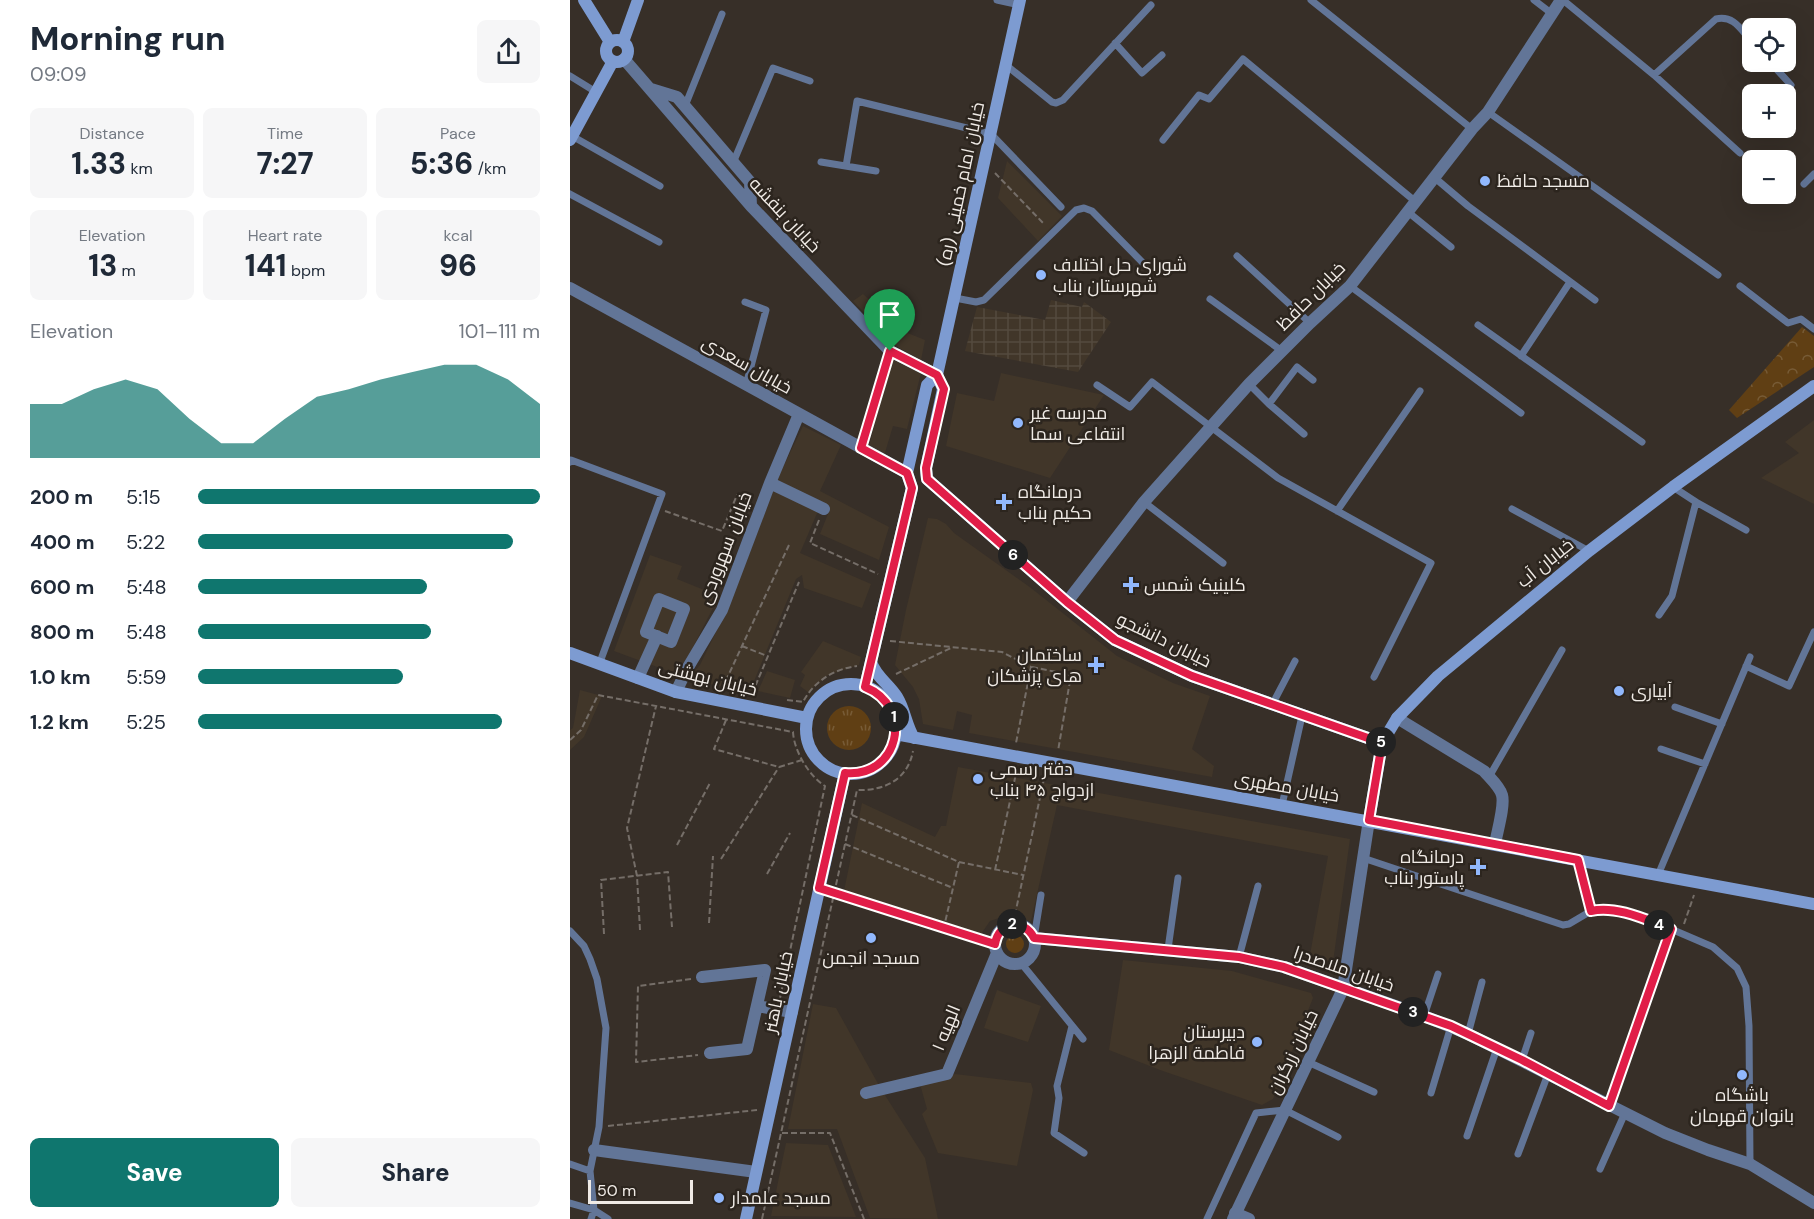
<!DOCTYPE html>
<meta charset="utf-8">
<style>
body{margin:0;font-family:"DM Sans",Cairo,sans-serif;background:#f6f6f7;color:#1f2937;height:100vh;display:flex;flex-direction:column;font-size:22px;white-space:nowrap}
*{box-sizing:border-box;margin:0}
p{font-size:20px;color:#747a83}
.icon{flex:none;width:33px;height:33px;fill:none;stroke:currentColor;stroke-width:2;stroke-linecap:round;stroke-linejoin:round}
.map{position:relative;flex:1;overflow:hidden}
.panel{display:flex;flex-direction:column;background:#fff;width:570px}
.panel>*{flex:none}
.buttons{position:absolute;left:1172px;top:18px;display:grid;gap:12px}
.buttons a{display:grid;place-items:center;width:54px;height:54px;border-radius:9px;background:#fff;box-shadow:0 6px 24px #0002;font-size:30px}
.scale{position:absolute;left:18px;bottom:15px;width:105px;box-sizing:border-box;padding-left:6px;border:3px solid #f0ebe6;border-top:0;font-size:16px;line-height:21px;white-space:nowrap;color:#f0ebe6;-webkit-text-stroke:4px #2c251e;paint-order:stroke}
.pin{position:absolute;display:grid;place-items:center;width:51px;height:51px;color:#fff;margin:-62px -26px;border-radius:50% 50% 50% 0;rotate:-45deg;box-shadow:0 0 6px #0007}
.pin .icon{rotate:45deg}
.km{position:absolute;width:30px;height:30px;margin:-15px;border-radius:50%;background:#222;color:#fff;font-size:16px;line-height:30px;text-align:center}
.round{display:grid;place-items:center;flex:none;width:63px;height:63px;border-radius:9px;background:#f6f6f7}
.head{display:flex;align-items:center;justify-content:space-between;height:102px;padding:0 30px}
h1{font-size:33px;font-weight:800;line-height:45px}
.figures{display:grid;grid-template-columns:repeat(3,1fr);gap:9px;height:102px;padding:6px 30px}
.figures div{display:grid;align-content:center;border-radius:9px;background:#f6f6f7;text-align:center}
.figures b{font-size:30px;font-weight:800}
.figures small{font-size:16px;font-weight:400}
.figures p{font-size:16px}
.chart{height:168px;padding:12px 30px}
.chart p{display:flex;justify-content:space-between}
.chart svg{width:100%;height:108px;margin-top:6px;fill:#0f766e;opacity:.7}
.action{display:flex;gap:12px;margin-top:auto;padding:12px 30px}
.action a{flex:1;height:69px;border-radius:9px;background:#0f766e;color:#fff;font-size:24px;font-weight:800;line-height:69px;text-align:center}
.action a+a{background:#f6f6f7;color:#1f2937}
ul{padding:0 30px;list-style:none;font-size:20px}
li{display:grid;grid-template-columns:96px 72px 1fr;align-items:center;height:45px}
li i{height:15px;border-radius:8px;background:#0f766e}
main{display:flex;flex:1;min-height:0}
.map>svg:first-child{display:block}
.built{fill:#413629}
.industrial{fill:url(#industrial-grid)}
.grass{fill:url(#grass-tufts)}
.park{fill:url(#park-crowns)}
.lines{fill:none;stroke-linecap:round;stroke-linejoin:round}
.path{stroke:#756e68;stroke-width:2;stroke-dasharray:6 3;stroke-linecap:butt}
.service{stroke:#627597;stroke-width:7}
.minor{stroke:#627597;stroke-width:12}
.tertiary{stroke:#627597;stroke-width:12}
.secondary{stroke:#7d9bd1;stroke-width:12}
.route-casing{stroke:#fff;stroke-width:12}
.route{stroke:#e11d48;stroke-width:8}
.poi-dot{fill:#91b8fd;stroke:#2c251e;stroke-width:2}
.labels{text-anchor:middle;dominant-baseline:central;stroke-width:5;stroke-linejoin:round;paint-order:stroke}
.poi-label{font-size:18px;fill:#f0ebe6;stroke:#2c251e;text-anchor:start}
.street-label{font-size:18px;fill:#f0ebe6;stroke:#2c251e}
</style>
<main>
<section class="panel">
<div class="head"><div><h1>Morning run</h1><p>09:09</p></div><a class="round"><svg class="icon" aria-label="share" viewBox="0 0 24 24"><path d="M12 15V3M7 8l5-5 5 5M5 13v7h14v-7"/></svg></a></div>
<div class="figures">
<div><p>Distance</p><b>1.33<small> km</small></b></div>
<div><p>Time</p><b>7:27</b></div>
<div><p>Pace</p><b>5:36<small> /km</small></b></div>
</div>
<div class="figures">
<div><p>Elevation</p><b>13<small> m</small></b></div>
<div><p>Heart rate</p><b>141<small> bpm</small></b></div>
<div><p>kcal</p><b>96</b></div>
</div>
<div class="chart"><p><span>Elevation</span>101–111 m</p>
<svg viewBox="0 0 160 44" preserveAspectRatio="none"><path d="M0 44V22L10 22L20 16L30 12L40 16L50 28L60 38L70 38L80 28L90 19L100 16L110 12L120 9L130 6L140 6L150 12L160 22V44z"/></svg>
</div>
<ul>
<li><b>200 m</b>5:15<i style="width:100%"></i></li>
<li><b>400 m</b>5:22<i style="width:92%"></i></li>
<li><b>600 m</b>5:48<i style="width:67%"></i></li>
<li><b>800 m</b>5:48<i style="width:68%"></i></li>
<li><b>1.0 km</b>5:59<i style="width:60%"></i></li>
<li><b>1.2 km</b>5:25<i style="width:89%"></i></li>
</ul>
<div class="action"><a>Save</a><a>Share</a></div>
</section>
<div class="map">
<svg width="1244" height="1219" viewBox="0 0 1244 1219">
<defs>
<pattern id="industrial-grid" width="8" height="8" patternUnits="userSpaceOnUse" patternTransform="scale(1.5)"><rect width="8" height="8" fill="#413629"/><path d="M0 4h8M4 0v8" fill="none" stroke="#544a3e"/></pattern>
<pattern id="grass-tufts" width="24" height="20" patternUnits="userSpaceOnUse" patternTransform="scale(1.5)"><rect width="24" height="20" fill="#603f14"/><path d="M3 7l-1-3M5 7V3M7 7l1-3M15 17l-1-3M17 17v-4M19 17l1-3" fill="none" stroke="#775b36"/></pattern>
<pattern id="park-crowns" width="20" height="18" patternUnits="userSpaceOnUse" patternTransform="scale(1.5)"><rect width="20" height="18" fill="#603f14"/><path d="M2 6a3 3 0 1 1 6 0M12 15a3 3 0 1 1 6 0" fill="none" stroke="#775b36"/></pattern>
</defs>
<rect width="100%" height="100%" fill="#372f28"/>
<path class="built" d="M437 161 492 216 468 241 428 198Z
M293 294 335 332 355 340 351 360 329 348 283 301Z
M322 358 351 373 337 429 323 426 314 456 299 446Z
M431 373 534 395 480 478 376 446 387 393 424 401Z
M1244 420V504L1191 478 1229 453 1215 442Z
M233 426 271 445 250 491 319 527 309 560 250 534 260 509 206 482Z
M204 489 248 511 230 553 301 584 292 608 234 588 232 575 226 579 180 691 116 680 130 665 161 601Z
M358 518 367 519 376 524 384 533 461 588 547 656 603 683 640 696 622 749 644 766 642 777 399 733 402 715 387 711 383 730 353 724 349 699 343 687 325 665 336 610Z
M80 555 112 566 107 579 149 596 109 675 44 651Z
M253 641 291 657 289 665 258 675 238 692 230 686 235 675 231 672Z
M197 671 225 680 220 698 188 691Z
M10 690 32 696 14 737 0 750V730L3 728Z
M388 767 780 839 763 962 739 960 758 856 487 805 461 921 429 918 420 921 411 934 274 891 292 803 365 837 371 826H376Z
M553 960 662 971 741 993 743 998 703 1099 692 1105 590 1070 539 1050Z
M427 990 471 1006 458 1042 414 1028Z
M243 1004 266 1008 311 1089 355 1158 368 1219 300 1218 267 1129H218Z
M385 1074 461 1083 463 1090 447 1166 368 1153 352 1114 357 1109 350 1084Z
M216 1143 258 1145 286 1217 201 1216Z"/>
<path class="industrial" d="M481 300 512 307 514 302 541 322 508 372 395 351 407 307 475 320Z"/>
<path class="grass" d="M257 728a22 22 0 1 1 44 0a22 22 0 1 1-44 0Z
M436 944a9 9 0 1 1 18 0a9 9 0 1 1-18 0Z"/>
<path class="park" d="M1232 327 1244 336V367L1167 418 1159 410Z"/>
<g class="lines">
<path class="path" d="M425 173 474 224
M295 435 316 363
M95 511 152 531 167 495 180 500
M249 520 240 543 308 574
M320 641 432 652 461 667 446 743
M172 646 197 656
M462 667 501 675 488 751
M326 674 381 648
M152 689 219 545
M182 694 229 582
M217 700 233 702C244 681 264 669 287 666
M156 720 144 749 209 767 232 760
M0 740 11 730 28 695 223 732C224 751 239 776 255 786L210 998
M282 815 389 862 374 927
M275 844 383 888
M107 845 140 783
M151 859 209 767
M389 862 453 875
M425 870 447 769
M1011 873 1018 902
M197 874 220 833
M263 892 421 942
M139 923 143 856
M443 924 475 774
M1114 924 1124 895
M70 930 67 876 57 828 86 706
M34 934 31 880 98 872 102 927
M121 979 68 986 66 1062 128 1055
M38 1126 187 1110
M212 1133H260L294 1219
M192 1219 287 790C315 791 338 779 343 751"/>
<path class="service" d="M427 0 449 5
M741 0 902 129
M964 0 981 13
M993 0 1084 75 1170 153
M545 43 572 73 592 55
M1200 62 1221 85
M436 65 482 102 486 103 493 100 581 5
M1084 75 1146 19C1164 15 1171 30 1182 42
M0 76 26 92
M115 106 152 14
M918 112 1148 275
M2 136 90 186
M593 140 629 95 639 99 673 59 846 202
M251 162 306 171
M163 163 203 68 240 81
M276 166 287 101 421 134 491 207
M865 178 898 206 1025 300
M1234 184 1244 174
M0 194 89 242
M838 212 881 247
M667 256 740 323
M780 286 951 413
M1170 286 1218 323 1231 319 1244 329
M385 298 406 302 414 300 506 210 514 208 522 211 576 266
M640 299 712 351
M175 302 196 310 176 385
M908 325 1072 442
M951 356 1000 282
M679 384 699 404 734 434
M527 385 560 407 582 382 708 478 861 563 804 677
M699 404 727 367 743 380
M0 462 1 460 92 494 30 662
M574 502 653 563
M1126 502 1176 530
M942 509 1019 551
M767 511 850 391
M1089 615 1102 596 1126 502 1103 487
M1176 666 1219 686 1244 632
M702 705 725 661
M1105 707 1152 724
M1091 749 1135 764
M919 777 992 650
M712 805 732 716
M793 858 993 925 999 924 1021 911 1031 908 1063 915 1101 929 1143 947 1167 968 1176 987 1179 1026 1180 1164
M1088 875 1180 657
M0 931 14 946 20 959 27 979 36 1028 29 1127 20 1171 24 1210 21 1219
M464 938 471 895
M598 949 608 878
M669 957 688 886
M451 963 513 1039
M854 1016 868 974
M502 1026 487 1086 489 1098 484 1133 514 1153
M898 1034 912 982
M952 1060 961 1033
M738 1062 804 1092
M861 1093 881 1026
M1039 1106 1101 929
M897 1136 927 1048
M948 1154 978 1074
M0 1164 20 1171
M1030 1169 1055 1113
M0 1203 24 1210 38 1219
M637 1219 686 1113 715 1110 768 1137"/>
<path class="minor" d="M54 59 181 206 320 351 367 375
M81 89 107 97 180 182 181 206
M0 288 337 473
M200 483 254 509
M89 599 114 609 101 642 76 632Z
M497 602 574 502 679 384 740 323 780 286 902 129 918 112 991 0
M68 678 87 636
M106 692 117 669 152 610 200 483 229 414
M827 718 914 771C920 778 930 787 932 795 935 806 927 832 925 844
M425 944a20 20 0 1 1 40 0a20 20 0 1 1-40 0Z
M464 938 669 957 714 967 854 1016 898 1034 1095 1133 1138 1150 1180 1164 1244 1203
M132 977 195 970 177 1049 140 1053
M187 1006 222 1012
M296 1093 377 1074 427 953
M24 1150 186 1172
M665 1213 679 1219"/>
<path class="tertiary" d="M663 1219 773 989 799 820"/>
<path class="secondary" d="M14 0 40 42
M36 51a11 11 0 1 1 22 0a11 11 0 1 1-22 0Z
M53 42 68 0
M0 140 43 61
M367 375 373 389 356 468 357 479 497 602 545 640 622 676 812 743
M0 653 106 692 237 718
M301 662C306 677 319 684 327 697 335 710 336 725 344 738
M236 729a45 45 0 1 1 90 0a45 45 0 1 1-90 0Z
M295 687 342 488 337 473 357 385 367 375 450 0
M325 734 1244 904
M799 820 812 743 827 718 868 676 1019 551 1103 487 1244 386
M176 1219 275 773"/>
</g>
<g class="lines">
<g class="route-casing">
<path id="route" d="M320 351 367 375 374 389 356 468 357 479 497 602 545 640 622 676 812 743 799 820 1008 860 1021 911C1046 905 1077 920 1101 929L1039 1106 952 1060 881 1026 714 967 669 957 464 938C454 918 429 921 425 944L249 888 275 773C329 778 345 707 295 687L342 488 337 473 291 448Z"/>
</g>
<use href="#route" class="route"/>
</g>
<g class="poi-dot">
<circle cx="915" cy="181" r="6"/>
<circle cx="471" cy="275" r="6"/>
<circle cx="448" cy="423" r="6"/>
<path d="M431 493h6v6h6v6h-6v6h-6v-6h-6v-6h6z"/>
<path d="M558 576h6v6h6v6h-6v6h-6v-6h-6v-6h6z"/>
<path d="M523 656h6v6h6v6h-6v6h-6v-6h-6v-6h6z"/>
<circle cx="1049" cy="691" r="6"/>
<circle cx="408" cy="779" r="6"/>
<path d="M905 858h6v6h6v6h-6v6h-6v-6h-6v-6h6z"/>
<circle cx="301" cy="938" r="6"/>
<circle cx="687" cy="1042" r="6"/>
<circle cx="1172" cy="1075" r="6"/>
<circle cx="149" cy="1198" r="6"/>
</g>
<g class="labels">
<g class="poi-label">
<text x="927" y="181">مسجد حافظ</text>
<text x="483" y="265">شورای حل اختلاف<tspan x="483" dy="21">شهرستان بناب</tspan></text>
<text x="460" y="413">مدرسه غیر<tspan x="460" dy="21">انتفاعی سما</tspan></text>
<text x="448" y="492">درمانگاه<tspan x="448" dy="21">حکیم بناب</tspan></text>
<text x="574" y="585">کلینیک شمس</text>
<text x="512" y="655" text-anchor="end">ساختمان<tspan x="512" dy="21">های پزشکان</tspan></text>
<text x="1061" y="691">آبیاری</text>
<text x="420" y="769">دفتر رسمی<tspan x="420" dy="21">ازدواج ۴۵ بناب</tspan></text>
<text x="894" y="857" text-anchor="end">درمانگاه<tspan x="894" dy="21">پاستور بناب</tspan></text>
<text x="301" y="958" text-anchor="middle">مسجد انجمن</text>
<text x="675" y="1032" text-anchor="end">دبیرستان<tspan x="675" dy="21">فاطمة الزهرا</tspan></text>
<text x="1172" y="1095" text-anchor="middle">باشگاه<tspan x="1172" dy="21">بانوان قهرمان</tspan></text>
<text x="161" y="1198">مسجد علمدار</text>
</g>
<g class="street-label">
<text transform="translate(391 184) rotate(-78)">خیابان امام خمینی (ره)</text>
<text transform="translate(215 215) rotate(47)">خیابان بنفشه</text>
<text transform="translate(741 296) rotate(-45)">خیابان حافظ</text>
<text transform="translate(177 365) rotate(29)">خیابان سعدی</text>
<text transform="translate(155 548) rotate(-69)">خیابان سهروردی</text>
<text transform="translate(975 563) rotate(-39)">خیابان آب</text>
<text transform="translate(594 640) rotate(26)">خیابان دانشجو</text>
<text transform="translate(138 678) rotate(14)">خیابان بهشتی</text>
<text transform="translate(717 787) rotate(10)">خیابان مطهری</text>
<text transform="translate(774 969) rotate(19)">خیابان ملاصدرا</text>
<text transform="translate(208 992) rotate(-78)">خیابان باهنر</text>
<text transform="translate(376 1028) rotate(-68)">الهیه ۱</text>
<text transform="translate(723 1052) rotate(-64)">خیابان زرگران</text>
</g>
</g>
</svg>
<div class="buttons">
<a><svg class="icon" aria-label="locate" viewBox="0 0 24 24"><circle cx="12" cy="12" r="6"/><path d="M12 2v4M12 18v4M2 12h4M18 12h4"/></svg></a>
<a>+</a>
<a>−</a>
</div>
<div class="scale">50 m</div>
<div class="pin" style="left:320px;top:351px;background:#1e9e55"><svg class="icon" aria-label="arrive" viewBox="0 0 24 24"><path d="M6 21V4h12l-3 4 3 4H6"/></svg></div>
<b class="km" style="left:324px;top:717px">1</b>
<b class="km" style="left:442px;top:924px">2</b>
<b class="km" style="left:843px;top:1012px">3</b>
<b class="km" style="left:1089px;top:925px">4</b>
<b class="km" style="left:811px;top:742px">5</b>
<b class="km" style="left:443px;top:555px">6</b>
</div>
</main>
